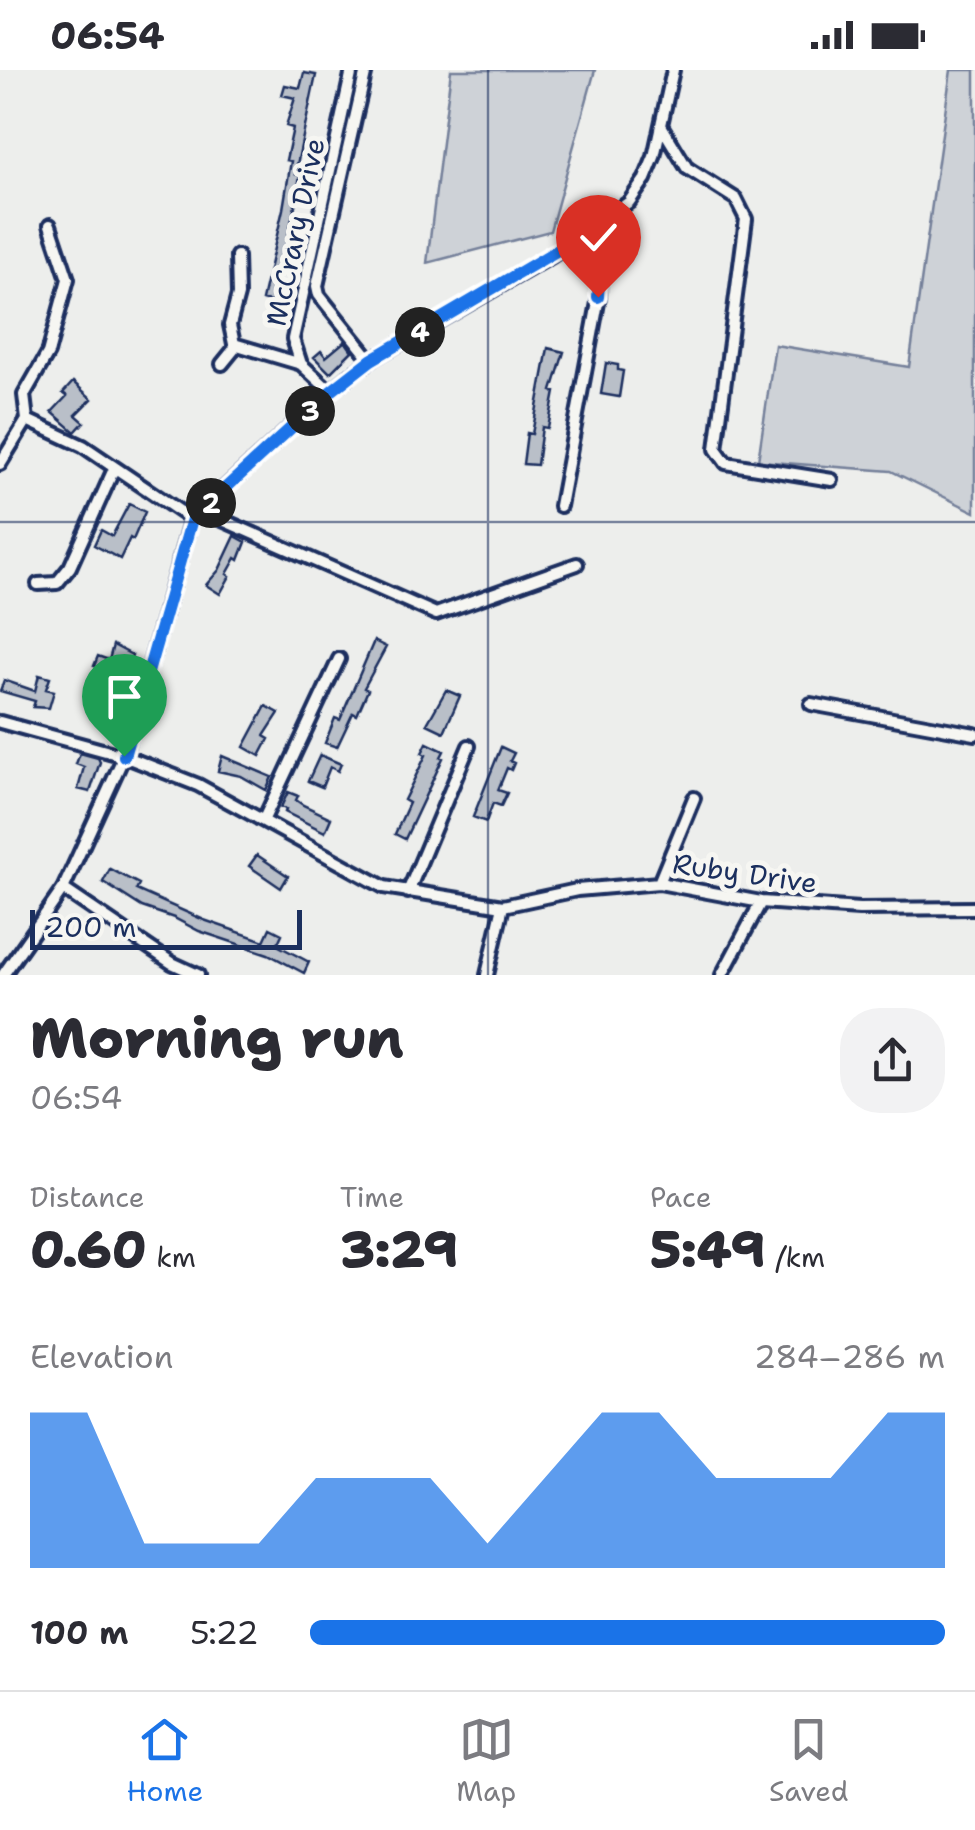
<!DOCTYPE html>
<meta charset="utf-8">
<style>
body{margin:0;font-family:"Shantell Sans",sans-serif;background:#f2f2f3;color:#2b2b33;height:100vh;display:flex;flex-direction:column;font-size:38px;white-space:nowrap}
*{box-sizing:border-box;margin:0}
p{font-size:32px;color:#7c7c81}
.icon{flex:none;width:55px;height:55px;fill:none;stroke:currentColor;stroke-width:2;stroke-linecap:round;stroke-linejoin:round}
.map{position:relative;height:905px;overflow:hidden}
.sheet{display:flex;flex-direction:column;background:#fff;flex:1}
.sheet>*{flex:none}
.scale{position:absolute;left:30px;bottom:25px;width:272px;box-sizing:border-box;padding-left:10px;border:5px solid #1b2f5e;border-top:0;font-size:28px;line-height:35px;white-space:nowrap;color:#1b2f5e;-webkit-text-stroke:8px #f6f6f2;paint-order:stroke}
.pin{position:absolute;display:grid;place-items:center;width:85px;height:85px;color:#fff;margin:-102px -42px;border-radius:50% 50% 50% 0;rotate:-45deg;box-shadow:0 0 10px #0007}
.pin .icon{rotate:45deg}
.km{position:absolute;width:50px;height:50px;margin:-25px;border-radius:50%;background:#222;color:#fff;font-size:28px;line-height:50px;text-align:center}
.round{display:grid;place-items:center;flex:none;width:105px;height:105px;border-radius:40px;background:#f2f2f3}
.headline{display:flex;align-items:center;justify-content:space-between;height:170px;padding:0 30px}
h1{font-size:55px;font-weight:800;line-height:75px}
.figures{display:grid;grid-template-columns:repeat(3,1fr);gap:15px;height:170px;padding:10px 30px}
.figures div{display:grid;align-content:center}
.figures b{font-size:50px;font-weight:800}
.figures small{font-size:28px;font-weight:400}
.figures p{font-size:28px}
.chart{height:280px;padding:20px 30px}
.chart p{display:flex;justify-content:space-between}
.chart svg{width:100%;height:180px;margin-top:10px;fill:#1a73e8;opacity:.7}
ul{padding:0 30px;list-style:none;font-size:32px}
li{display:grid;grid-template-columns:160px 120px 1fr;align-items:center;height:75px}
li i{height:25px;border-radius:12px;background:#1a73e8}
.status{display:flex;justify-content:space-between;align-items:center;height:70px;padding:0 50px;background:#fff;direction:ltr}
.status svg{height:28px;fill:currentColor}
.tab-bar{display:flex;justify-content:space-around;align-items:center;height:140px;border-top:2px solid #e1e1e2;background:#fff;font-size:28px;color:#7c7c81}
.tab-bar a{display:grid;justify-items:center;gap:5px}
.tab-bar .selected{color:#1a73e8}
.map>svg:first-child{display:block}
.green{fill:#ced2d7;stroke:#74809a;stroke-width:2.5}
.building{fill:#b9bfc8;stroke:#1b2f5e;stroke-width:2.5}
.lines{fill:none;stroke-linecap:round;stroke-linejoin:round}
.minor-casing{stroke:#1b2f5e;stroke-width:18}
.minor{stroke:#f6f6f2;stroke-width:10}
.route-casing{stroke:#fff;stroke-width:20}
.route{stroke:#1a73e8;stroke-width:12}
.grid{fill:none;stroke:#1b2f5e;stroke-width:2.5;stroke-opacity:0.55}
.labels{text-anchor:middle;dominant-baseline:central;stroke-width:10;stroke-linejoin:round;paint-order:stroke}
.street-label{font-size:28px;fill:#1b2f5e;stroke:#f6f6f2}
</style>
<div class="status"><b>06:54</b><svg viewBox="0 0 49 12"><path d="M0 12V9h3v3zM5 12V6h3v6zM10 12V3h3v9zM15 12V0h3v12zM26 1h20v11H26zM47 4h2v5h-2z"/></svg></div>
<div class="map">
<svg width="975" height="905" viewBox="0 0 975 905">
<rect width="100%" height="100%" fill="#edeeec"/>
<filter id="ink" filterUnits="userSpaceOnUse"><feTurbulence type="fractalNoise" baseFrequency=".01" numOctaves="2"/><feDisplacementMap in="SourceGraphic" scale="20" xChannelSelector="R" yChannelSelector="G"/><feConvolveMatrix kernelMatrix="1 2 1 2 8 2 1 2 1" color-interpolation-filters="sRGB"/></filter>
<g filter="url(#ink)">
<path class="green" d="M451 0H595L550 161 427 193Z
M951 0H975V442L891 401 758 391 775 275 909 297Z"/>
<path class="building" d="M304 3 316 5 295 104 300 105 296 131 273 233 262 230 283 139 291 91 286 90 293 58 286 56 295 28 282 25 285 15 300 18Z
M345 271 352 281 330 303 314 287 321 281 326 287Z
M548 278 564 282 552 321 555 322 548 358 542 357 537 395 523 394 527 363 532 364Z
M606 293 618 295V300L623 301 619 327 601 324Z
M73 312 92 329 76 345 84 352 75 362 52 342 67 326 63 323Z
M129 434 145 442 133 470 130 468 120 489 94 475 101 460 112 466Z
M235 466 246 472 239 490 236 488 227 504 230 506 220 524 206 515 219 500Z
M374 571 386 577 364 618 368 620 357 645 353 643 337 677 325 673 335 648 340 650Z
M113 575 132 585 129 593 121 590 110 614 125 618 121 631 100 624 108 600 94 596 98 586 109 590Z
M39 605 50 608 46 619 54 621 49 638 33 637 35 631 0 621 4 610 35 621Z
M446 620 460 626 444 662 427 654Z
M266 636 279 643 264 666 269 669 260 686 244 677Z
M427 673 444 681 441 687 443 688 405 769 395 764 409 733 404 730 426 685 422 683Z
M501 677 514 683 510 691 514 693 511 700 507 698 498 720 507 723 501 736 493 733 486 752 473 747Z
M80 683 98 688 100 692 90 722 78 719 84 697 76 694Z
M320 685 341 694 338 701 330 697 322 717 308 711Z
M222 686 272 707 266 720 241 706 218 701Z
M288 722 298 726 296 730 303 735 331 748 325 762 285 742 286 739 281 737Z
M257 785 288 806 281 818 249 796Z
M110 799 139 814 136 820 204 850 264 871 270 858 282 864 277 875 309 892 304 903 268 884 199 861 174 848 142 837 103 812Z"/>
<g class="lines">
<g class="minor-casing">
<path id="minor" d="M366 0 317 216 319 225 371 290
M662 57 687 98 736 129 746 149 716 379 726 393 832 410
M50 155 68 209 48 283 24 325 27 350 83 376 191 449
M237 186 238 225 230 255 234 274 301 294
M222 294 235 278 234 274
M330 321 301 294 293 269 352 0
M0 394 27 350
M560 436 599 227 600 199 592 160
M202 441 436 544 577 494
M38 514 57 513 70 497 114 399
M811 634 975 664
M0 652 124 686 198 715 384 817 503 836 577 820 659 813 761 832 859 839 975 838
M264 749 339 589
M659 813 694 728
M63 819 172 893 198 905
M408 822 469 676
M3 905 63 819 124 686 191 449 330 321 371 290 552 186 629 132 645 109 654 87 673 0
M487 905 503 836
M722 905 761 832"/>
</g>
<use href="#minor" class="minor"/>
</g>
</g>
<g class="lines" filter="url(#ink)">
<g class="route-casing">
<path id="route" d="M124 686 192 449 330 322 371 290 592 160 600 199 598 227"/>
</g>
<use href="#route" class="route"/>
</g>
<path class="grid" d="M488 0V905M0 452H975"/>
<g class="labels">
<g class="street-label">
<text transform="translate(295 162) rotate(-78)">McCrary Drive</text>
<text transform="translate(745 803) rotate(8)">Ruby Drive</text>
</g>
</g>
</svg>
<div class="scale">200 m</div>
<div class="pin" style="left:124px;top:686px;background:#1e9e55"><svg class="icon" aria-label="arrive" viewBox="0 0 24 24"><path d="M6 21V4h12l-3 4 3 4H6"/></svg></div>
<div class="pin" style="left:598px;top:227px;background:#d93025"><svg class="icon" aria-label="check" viewBox="0 0 24 24"><path d="M5 12l5 5 9-10"/></svg></div>
<b class="km" style="left:211px;top:433px">2</b>
<b class="km" style="left:310px;top:341px">3</b>
<b class="km" style="left:420px;top:262px">4</b>
</div>
<section class="sheet">
<div class="headline"><div><h1>Morning run</h1><p>06:54</p></div><a class="round"><svg class="icon" aria-label="share" viewBox="0 0 24 24"><path d="M12 15V3M7 8l5-5 5 5M5 13v7h14v-7"/></svg></a></div>
<div class="figures">
<div><p>Distance</p><b>0.60<small> km</small></b></div>
<div><p>Time</p><b>3:29</b></div>
<div><p>Pace</p><b>5:49<small> /km</small></b></div>
</div>
<div class="chart"><p><span>Elevation</span>284–286 m</p>
<svg viewBox="0 0 160 44" preserveAspectRatio="none"><path d="M0 44V6L10 6L20 38L30 38L40 38L50 22L60 22L70 22L80 38L90 22L100 6L110 6L120 22L130 22L140 22L150 6L160 6V44z"/></svg>
</div>
<ul>
<li><b>100 m</b>5:22<i style="width:100%"></i></li>
</ul>
</section>
<nav class="tab-bar">
<a class="selected"><svg class="icon" aria-label="home" viewBox="0 0 24 24"><path d="M3 11l9-7 9 7M6 9v11h12V9"/></svg>Home</a>
<a><svg class="icon" aria-label="map" viewBox="0 0 24 24"><path d="M3 6l6-2 6 2 6-2v14l-6 2-6-2-6 2zM9 4v14M15 6v14"/></svg>Map</a>
<a><svg class="icon" aria-label="saved" viewBox="0 0 24 24"><path d="M7 4h10v16l-5-4-5 4z"/></svg>Saved</a>
</nav>
